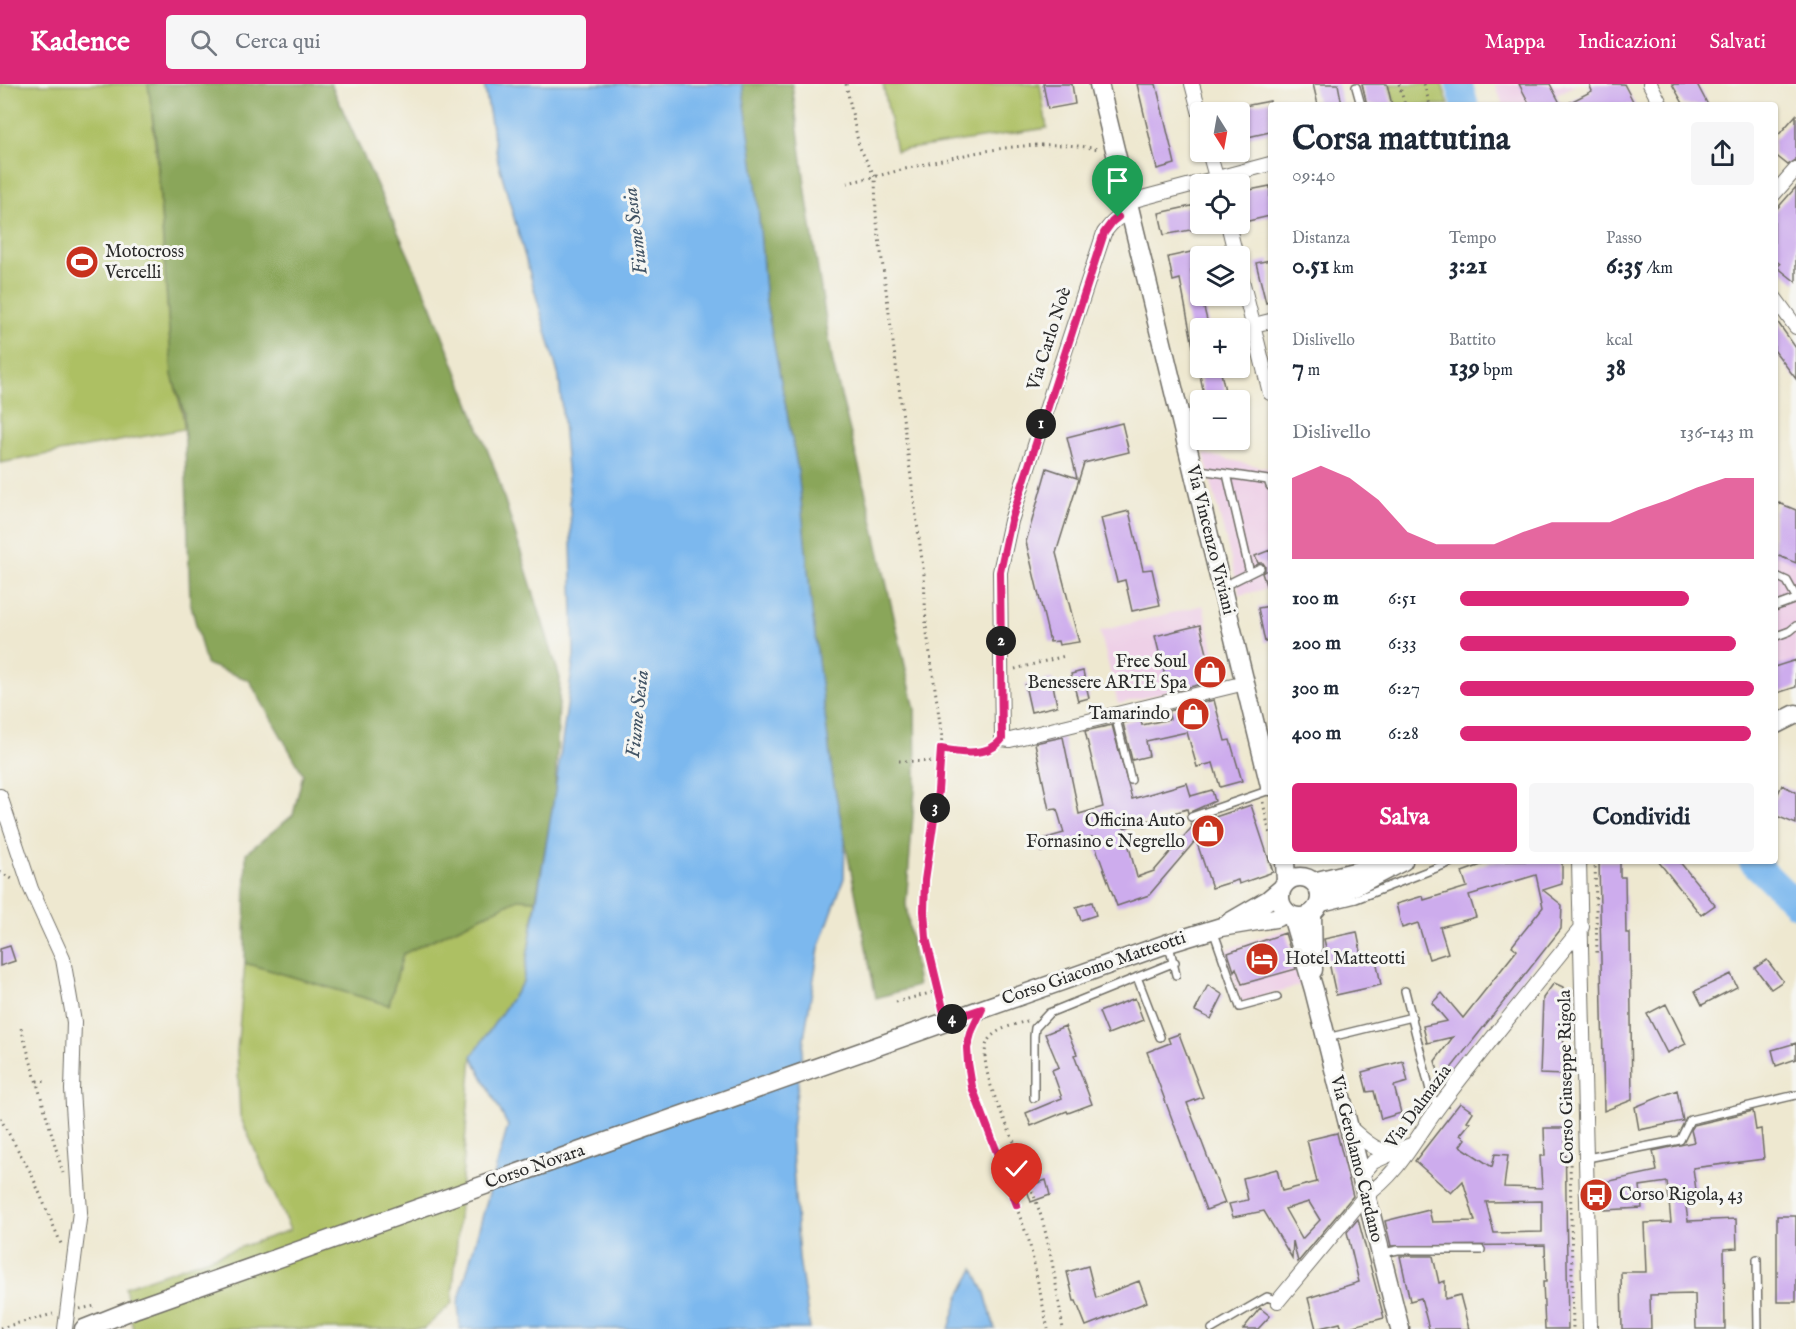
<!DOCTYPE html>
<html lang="it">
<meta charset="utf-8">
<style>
body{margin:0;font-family:"IM FELL English",serif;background:#f6f6f7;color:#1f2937;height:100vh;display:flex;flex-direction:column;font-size:22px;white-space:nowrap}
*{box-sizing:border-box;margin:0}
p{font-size:20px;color:#747a83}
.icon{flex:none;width:33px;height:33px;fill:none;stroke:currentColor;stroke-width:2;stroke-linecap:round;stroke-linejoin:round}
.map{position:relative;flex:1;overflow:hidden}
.panel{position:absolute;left:1268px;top:18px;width:510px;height:762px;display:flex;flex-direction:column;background:#fff;border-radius:6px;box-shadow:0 2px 4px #0004}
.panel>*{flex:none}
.needle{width:39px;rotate:169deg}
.tools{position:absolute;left:1190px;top:18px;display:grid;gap:12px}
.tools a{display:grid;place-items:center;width:60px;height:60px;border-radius:6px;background:#fff;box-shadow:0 2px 4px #0004;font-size:30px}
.pin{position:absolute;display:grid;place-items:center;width:51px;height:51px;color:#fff;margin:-62px -26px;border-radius:50% 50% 50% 0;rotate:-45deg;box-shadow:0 0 6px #0007}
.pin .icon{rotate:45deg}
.km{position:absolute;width:30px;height:30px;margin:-15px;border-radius:50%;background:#222;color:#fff;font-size:16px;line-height:30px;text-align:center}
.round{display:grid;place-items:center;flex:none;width:63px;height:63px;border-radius:6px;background:#f6f6f7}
.summary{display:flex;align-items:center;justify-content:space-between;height:102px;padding:0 24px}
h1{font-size:33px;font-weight:800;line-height:45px}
.figures{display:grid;grid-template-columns:repeat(3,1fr);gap:9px;height:102px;padding:6px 24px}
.figures div{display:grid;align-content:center}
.figures b{font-size:26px;font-weight:800}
.figures small{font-size:16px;font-weight:400}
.figures p{font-size:16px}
.chart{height:168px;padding:12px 24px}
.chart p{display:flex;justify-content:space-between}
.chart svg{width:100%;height:108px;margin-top:6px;fill:#db2777;opacity:.7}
.primary-button{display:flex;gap:12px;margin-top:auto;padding:12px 24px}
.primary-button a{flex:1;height:69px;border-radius:6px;background:#db2777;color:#fff;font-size:24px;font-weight:800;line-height:69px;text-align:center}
.primary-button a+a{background:#f6f6f7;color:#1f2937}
ul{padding:0 24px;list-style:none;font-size:20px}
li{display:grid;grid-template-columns:96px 72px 1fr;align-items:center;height:45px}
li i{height:15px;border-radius:8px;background:#db2777}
header{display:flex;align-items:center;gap:36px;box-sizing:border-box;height:84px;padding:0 30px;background:#db2777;color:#fff}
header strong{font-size:28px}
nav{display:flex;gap:33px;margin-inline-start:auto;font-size:21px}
.search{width:420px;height:54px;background:#f6f6f7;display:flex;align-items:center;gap:15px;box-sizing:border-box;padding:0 21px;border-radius:6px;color:#747a83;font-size:22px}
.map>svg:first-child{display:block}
.built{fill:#eed0e7}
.green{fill:#adc064;stroke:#6c7648;stroke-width:1.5}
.forest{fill:#8aa65a;stroke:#5a6842;stroke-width:1.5}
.water{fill:#7cb8ee;stroke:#54728c;stroke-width:1.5}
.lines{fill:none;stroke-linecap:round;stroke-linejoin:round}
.river{stroke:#7cb8ee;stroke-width:27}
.building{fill:#cdaced;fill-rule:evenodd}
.lane-casing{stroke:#6f6d65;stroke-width:10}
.street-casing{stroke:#6f6d65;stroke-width:16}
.secondary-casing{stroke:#6f6d65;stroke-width:21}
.path{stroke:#6f6d65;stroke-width:3;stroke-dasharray:1.5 4.5;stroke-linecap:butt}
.lane{stroke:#fff;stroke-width:7}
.street{stroke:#fff;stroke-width:14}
.secondary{stroke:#fff;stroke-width:18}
.route-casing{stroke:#fff;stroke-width:12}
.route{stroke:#db2777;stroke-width:8}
.labels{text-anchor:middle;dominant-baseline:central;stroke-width:6;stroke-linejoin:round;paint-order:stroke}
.poi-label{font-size:18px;fill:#2b2b2b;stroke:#f6f6f2;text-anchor:start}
.street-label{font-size:18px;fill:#2b2b2b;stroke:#f6f6f2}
.water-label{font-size:20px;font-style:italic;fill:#435566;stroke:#f6f6f2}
</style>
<header>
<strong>Kadence</strong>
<div class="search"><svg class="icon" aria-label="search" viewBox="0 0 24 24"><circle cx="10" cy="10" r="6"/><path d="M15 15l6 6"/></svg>Cerca qui</div>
<nav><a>Mappa</a><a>Indicazioni</a><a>Salvati</a></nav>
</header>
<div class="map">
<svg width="1796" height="1245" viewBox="0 0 1796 1245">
<rect width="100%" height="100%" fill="#f6f6f2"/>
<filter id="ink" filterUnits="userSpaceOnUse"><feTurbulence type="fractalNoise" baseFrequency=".0167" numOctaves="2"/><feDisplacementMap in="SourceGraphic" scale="12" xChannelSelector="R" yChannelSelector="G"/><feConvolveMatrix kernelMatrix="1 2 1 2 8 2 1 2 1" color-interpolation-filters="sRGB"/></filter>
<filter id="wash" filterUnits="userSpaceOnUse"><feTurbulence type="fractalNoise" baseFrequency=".008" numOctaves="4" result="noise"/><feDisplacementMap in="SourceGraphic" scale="24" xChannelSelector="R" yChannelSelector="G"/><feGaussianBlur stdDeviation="1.35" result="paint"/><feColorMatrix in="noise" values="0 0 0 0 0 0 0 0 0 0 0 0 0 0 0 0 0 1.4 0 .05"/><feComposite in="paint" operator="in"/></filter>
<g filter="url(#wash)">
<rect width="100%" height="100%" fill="#eee8d0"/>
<path class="built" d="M1495 0H1577L1538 21H1503Z
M1204 370 1270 385V504L1240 511Z
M1774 454 1796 464V603L1775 610Z
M1203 521 1220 594 1118 620 1100 547Z
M1286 845 1301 901 1241 919 1224 866Z"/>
<path class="green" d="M0 0H148C161 95 164 191 172 287 174 307 184 322 184 345L0 379Z
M883 0H1040L1047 44 896 67Z
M1389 0H1442L1449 21H1395Z
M518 815 536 816 523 898 472 972 452 1219 424 1245H133L125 1203 290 1146 240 1032 237 967 245 879 389 921 403 870Z"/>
<path class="forest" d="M148 0H331L431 221 496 388 560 594 555 708 536 816 518 815 403 870 389 921 245 879 246 769 293 731 303 690 249 596 206 580 190 517 184 329 172 291 157 65Z
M742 0H792L808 123 833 280 868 418 915 625 916 693 906 820 918 902 876 914 833 696 812 528 798 387 766 219 756 100Z"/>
<path class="water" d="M484 0H742L756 100 766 219 798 387 812 528 833 696 845 757 844 794 819 864 805 948 791 1051 799 1175 810 1245H460L458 1219 508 1042 472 972 523 898 555 708 574 572 570 418 559 293 498 77Z
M974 1185 985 1209 995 1245H949L959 1213Z"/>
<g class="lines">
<path class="river" d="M1459 0 1465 21
M1752 777 1796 820"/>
</g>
<g id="blocks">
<path class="building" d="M1043 0H1072L1075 20 1048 25Z
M1137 0H1156L1175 80 1157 85Z
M1313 0H1338L1342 21H1318Z
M1362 0H1387L1392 21H1367Z
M1519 0H1550L1561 21H1530Z
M1589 0H1624L1635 21H1565L1592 7Z
M1672 0H1697L1708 21H1684Z
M1270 17V48L1239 55V23Z
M1796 31V76L1788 81 1774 70V56Z
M1270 102V132L1244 138 1239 108Z
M1796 103V198L1777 183 1780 180 1774 175V128Z
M1196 121 1201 144 1164 151 1159 129Z
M1200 166V184L1191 186 1195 210 1200 209 1201 212 1209 244H1200V267L1194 268 1180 195 1173 197 1168 173Z
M1270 176V218L1266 219 1256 179Z
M1774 233 1796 264V295L1774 266Z
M1202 284H1220L1227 316H1205L1199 286 1202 285Z
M1122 339 1129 368 1084 379 1056 469 1079 558 1059 561 1058 557 1050 558 1026 458 1047 384 1077 394 1067 353Z
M1779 419 1796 426V479L1774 470V430Z
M1129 427 1143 486 1152 485 1160 521 1132 527 1125 496 1117 498 1101 434Z
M1270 466V510H1269L1262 489 1265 487V482L1263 479H1258L1255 472Z
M1270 522V557L1265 558 1258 524Z
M1200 541 1213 594 1209 595 1210 598 1169 608 1155 552Z
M1796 576V603L1774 610V583Z
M1083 587 1089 614 1078 617 1071 590Z
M1052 595 1057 622 1031 628 1025 601Z
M1214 616 1225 657 1230 656 1242 697 1220 703 1213 679 1197 683 1187 648 1146 657 1149 672 1132 676 1123 639 1140 634 1142 641 1170 635 1168 627Z
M1112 641 1132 715 1187 699 1191 712 1212 706 1215 717 1188 729 1187 725 1124 744 1137 793 1154 787 1192 743 1191 739 1208 733 1209 735 1251 721 1273 788 1239 800 1238 796 1212 804 1196 756 1149 811 1117 822 1092 753 1041 768 1039 756 1064 749 1057 725 1049 726 1035 659 1063 653 1079 730 1103 723 1085 647Z
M1782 701 1796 708V740L1774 731V718Z
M1492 777H1562V800L1543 806 1562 821 1561 845 1441 997 1435 977 1453 953 1427 959 1423 942 1447 937 1432 919 1442 909 1463 934 1517 866 1512 862 1543 823 1536 791 1469 811 1476 833 1440 843 1448 869 1429 875 1418 839 1402 844 1396 820 1423 812 1424 816 1467 803 1462 788Z
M1599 777H1620V793H1625L1626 849H1630L1632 1016 1604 1027Z
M1658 777H1679L1715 821 1701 831Z
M1092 818 1096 831 1081 836 1076 823Z
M1357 848 1363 878 1376 875 1381 901 1336 911 1324 855Z
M1285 849 1296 885 1242 900 1236 884 1234 887 1228 869Z
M10 862 15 877 0 882V865Z
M1767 876 1783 897 1771 905 1755 884Z
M1731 890 1737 903 1702 921 1695 907Z
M1554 899 1563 903 1564 991 1540 990 1543 914Z
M1208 901 1223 911 1211 935 1195 927Z
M1135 914 1143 936 1108 950 1099 928Z
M1666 920 1686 960 1667 969 1647 930Z
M1065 942 1077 970 1074 971 1092 1020 1068 1029 1067 1027 1031 1042 1026 1029 1062 1014 1052 986 1059 983 1045 950Z
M1179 950 1203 1013 1187 1019 1225 1119 1206 1126 1147 968 1170 959 1168 954Z
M1796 959V975L1776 982 1772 966Z
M1403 977 1408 998 1394 1002 1401 1029 1381 1035 1374 1007 1367 1008 1362 988Z
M1677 1006 1683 1037 1639 1046 1635 1023Z
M1460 1019 1473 1028 1467 1037 1470 1039 1460 1051 1465 1055 1460 1062 1492 1083 1495 1070 1508 1071 1504 1103 1542 1104 1540 1072H1545L1544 1044H1565L1568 1245H1545L1543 1198H1546L1545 1161 1391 1162 1385 1137 1429 1126 1432 1138 1475 1137 1463 1097 1451 1109 1415 1077ZM1542 1117V1148L1494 1149 1486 1118Z
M1753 1027 1756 1046 1761 1045 1764 1075 1693 1084 1696 1106 1684 1107 1688 1137 1736 1135 1737 1164 1724 1165 1725 1245H1696L1695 1210 1650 1211 1651 1245H1622L1621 1188H1646L1644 1139 1671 1138 1667 1098 1640 1102 1642 1124 1605 1126V1098L1657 1087 1653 1067 1694 1058 1691 1046 1694 1041Z
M1337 1049 1353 1112 1298 1178 1293 1157 1292 1174 1264 1127 1233 1133 1229 1120 1248 1116 1243 1094 1277 1085 1282 1107 1317 1098 1307 1056ZM1309 1118 1320 1136 1302 1155 1285 1125Z
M1046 1096 1050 1111 1031 1118 1026 1103Z
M1777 1132H1796V1218H1777Z
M1358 1135 1384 1234 1342 1245 1340 1239 1316 1245 1308 1214 1359 1198 1347 1148Z
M1400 1172H1433L1439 1199 1445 1197V1215L1460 1211 1469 1245H1429L1421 1214 1410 1217Z
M1088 1182 1096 1214 1139 1197 1147 1218 1086 1242 1076 1217H1074L1067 1188Z
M1260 1224 1270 1232 1258 1245H1243Z"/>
</g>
</g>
<g filter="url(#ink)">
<use href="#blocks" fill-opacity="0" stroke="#6f6d65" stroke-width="1.5"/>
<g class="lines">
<g class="lane-casing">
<path id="lane" d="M1356 3 1361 21
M1193 385 1268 396 1270 402
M1227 390 1250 489
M1774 491 1787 497 1796 513
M1224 502 1260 484
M1774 523 1796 515
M1774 553 1790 547 1796 542
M1115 631 1131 696
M1191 733 1270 706
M1324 823 1356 815 1454 777
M1213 846 1240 923 1277 913
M1169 861 1176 891
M1137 893 1160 953
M1405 907 1432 1014 1440 1021
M1327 954 1412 933
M1034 1014V952L1035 944 1049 929 1175 878
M1587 1074 1680 1056 1690 1036 1796 1011
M1383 1169 1398 1166H1481
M1757 1175 1758 1245
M1212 1245 1267 1213 1278 1217"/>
</g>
<g class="street-casing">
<path id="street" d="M1192 0 1200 30
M1650 0 1661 21
M1209 68 1218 100
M1774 110 1796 85
M1127 118 1270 80
M1130 130C1117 133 1112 138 1104 149L1053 304 1011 437 1000 488 1002 655 1010 656 1245 599
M1228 140 1236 172
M1239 184 1270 309
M1774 213 1796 243
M1254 241 1270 237
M0 712 31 805 63 875 74 938 72 1006 80 1128 65 1245
M1579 777 1590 1245
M1348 1042C1372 1063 1379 1074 1411 1061
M1360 1093 1373 1078 1393 1069
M1278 1217 1365 1112C1399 1090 1416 1053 1440 1021 1486 961 1534 902 1582 843"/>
</g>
<g class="secondary-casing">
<path id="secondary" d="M1099 0 1270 702
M1774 641 1796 630
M1285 777 1286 798
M1280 813a20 20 0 1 1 40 0a20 20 0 1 1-40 0Z
M1313 798 1375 783
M1320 816 1353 803 1403 777
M1312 829 1313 886
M1292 832 1314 906 1400 1245
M1230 838 1268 816 1281 805
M84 1245 137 1224 1169 859 1221 843 1275 834 1288 829"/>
</g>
<path class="path" d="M846 0 859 62 875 93 876 131 924 491 926 542 942 653 938 707 925 796 924 827 926 854 942 924
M1399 0 1405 21
M1424 0 1430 21
M847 99C926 82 1016 49 1098 65
M1015 585 1065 572
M941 665 974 668 992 664
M899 677 940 678
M1263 718 1270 751
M1595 777 1597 871
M0 788 14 796
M896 918 938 907
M1027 937C1014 941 989 946 986 962 980 989 1004 1033 1014 1058 1023 1083 1033 1107 1041 1132 1052 1169 1057 1207 1063 1245
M21 944 63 1089
M972 945C966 966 968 982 972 1003L1029 1157 1048 1245
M37 997 49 998
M0 1034 31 1089 62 1162
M1570 1074 1573 1245
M80 1225 95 1222
M0 1244 53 1230"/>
<use href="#lane" class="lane"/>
<use href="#street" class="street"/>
<use href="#secondary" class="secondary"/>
</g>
</g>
<g class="lines" filter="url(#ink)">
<g class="route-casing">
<path id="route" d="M1017 1121 972 1003 968 979 967 964 972 946 982 925 946 937 926 854 924 827 925 796 938 707 941 665C961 669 989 673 1002 655L1000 488 1011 437 1104 149 1112 138 1118 133"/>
</g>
<use href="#route" class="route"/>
</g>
<defs>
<g id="stadium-disc" transform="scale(1.725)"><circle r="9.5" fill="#c8321e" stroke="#f6f6f2"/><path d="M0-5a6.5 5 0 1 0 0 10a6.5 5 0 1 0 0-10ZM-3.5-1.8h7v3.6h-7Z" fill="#fff"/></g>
<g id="shop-disc" transform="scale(1.725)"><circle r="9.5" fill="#c8321e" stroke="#f6f6f2"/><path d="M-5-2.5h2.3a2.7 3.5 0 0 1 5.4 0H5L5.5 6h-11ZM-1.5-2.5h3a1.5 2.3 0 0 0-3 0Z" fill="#fff"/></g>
<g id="hotel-disc" transform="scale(1.725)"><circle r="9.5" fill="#c8321e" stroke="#f6f6f2"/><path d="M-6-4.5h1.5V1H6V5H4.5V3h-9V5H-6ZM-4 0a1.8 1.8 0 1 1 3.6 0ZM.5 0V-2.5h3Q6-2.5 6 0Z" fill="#fff"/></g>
<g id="bus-disc" transform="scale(1.725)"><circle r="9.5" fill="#c8321e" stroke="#f6f6f2"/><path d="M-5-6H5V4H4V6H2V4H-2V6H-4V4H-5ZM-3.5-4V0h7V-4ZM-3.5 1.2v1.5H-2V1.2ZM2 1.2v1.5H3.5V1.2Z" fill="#fff"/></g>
</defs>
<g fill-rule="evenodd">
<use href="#stadium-disc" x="82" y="178"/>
<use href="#shop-disc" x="1210" y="588"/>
<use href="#shop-disc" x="1193" y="630"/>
<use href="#shop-disc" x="1208" y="747"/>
<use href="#hotel-disc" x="1262" y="875"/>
<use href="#bus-disc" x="1596" y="1111"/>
</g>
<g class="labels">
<g class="poi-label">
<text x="105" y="168">Motocross<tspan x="105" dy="21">Vercelli</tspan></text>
<text x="1187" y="578" text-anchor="end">Free Soul<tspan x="1187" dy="21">Benessere ARTE Spa</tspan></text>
<text x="1170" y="630" text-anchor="end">Tamarindo</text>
<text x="1185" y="737" text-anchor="end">Officina Auto<tspan x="1185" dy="21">Fornasino e Negrello</tspan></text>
<text x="1285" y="875">Hotel Matteotti</text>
<text x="1619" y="1111">Corso Rigola, 43</text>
</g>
<g class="street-label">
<text transform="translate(1050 255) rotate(-72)">Via Carlo Noè</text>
<text transform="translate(1210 456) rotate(76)">Via Vincenzo Viviani</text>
<text transform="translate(1094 885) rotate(-19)">Corso Giacomo Matteotti</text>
<text transform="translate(1567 993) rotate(-91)">Corso Giuseppe Rigola</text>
<text transform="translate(1419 1023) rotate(-54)">Via Dalmazia</text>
<text transform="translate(1356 1075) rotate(76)">Via Gerolamo Cardano</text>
<text transform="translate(535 1083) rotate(-19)">Corso Novara</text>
</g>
<g class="water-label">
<text transform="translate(636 147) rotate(-97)">Fiume Sesia</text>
<text transform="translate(638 630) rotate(-84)">Fiume Sesia</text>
</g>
</g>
</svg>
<div class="tools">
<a><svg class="needle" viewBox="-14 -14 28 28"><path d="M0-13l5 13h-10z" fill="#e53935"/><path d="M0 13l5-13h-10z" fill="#747a83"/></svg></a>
<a><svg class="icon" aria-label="locate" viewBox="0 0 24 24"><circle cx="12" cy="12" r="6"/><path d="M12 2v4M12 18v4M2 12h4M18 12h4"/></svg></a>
<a><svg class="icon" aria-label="layers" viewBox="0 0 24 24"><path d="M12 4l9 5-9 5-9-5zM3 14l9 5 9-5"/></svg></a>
<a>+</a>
<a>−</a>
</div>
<div class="pin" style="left:1118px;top:133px;background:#1e9e55"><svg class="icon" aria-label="arrive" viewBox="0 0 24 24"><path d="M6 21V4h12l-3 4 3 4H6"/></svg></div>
<div class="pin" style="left:1017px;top:1121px;background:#d93025"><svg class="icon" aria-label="check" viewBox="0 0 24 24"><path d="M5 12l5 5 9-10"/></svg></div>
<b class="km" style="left:1041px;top:340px">1</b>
<b class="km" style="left:1001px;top:557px">2</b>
<b class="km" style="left:935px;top:724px">3</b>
<b class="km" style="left:952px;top:935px">4</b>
<section class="panel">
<div class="summary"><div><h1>Corsa mattutina</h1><p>09:40</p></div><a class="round"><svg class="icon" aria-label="share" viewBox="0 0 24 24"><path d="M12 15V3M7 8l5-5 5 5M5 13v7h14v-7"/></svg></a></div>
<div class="figures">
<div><p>Distanza</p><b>0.51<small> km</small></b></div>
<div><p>Tempo</p><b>3:21</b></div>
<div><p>Passo</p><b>6:35<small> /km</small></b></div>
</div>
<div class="figures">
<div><p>Dislivello</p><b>7<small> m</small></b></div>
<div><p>Battito</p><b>139<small> bpm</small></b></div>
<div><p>kcal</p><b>38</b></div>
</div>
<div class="chart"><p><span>Dislivello</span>136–143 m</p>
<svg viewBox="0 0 160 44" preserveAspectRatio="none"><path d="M0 44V11L10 6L20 11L30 20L40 33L50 38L60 38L70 38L80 33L90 29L100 29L110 29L120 24L130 20L140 15L150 11L160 11V44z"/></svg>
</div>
<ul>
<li><b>100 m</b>6:51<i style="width:78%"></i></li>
<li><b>200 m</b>6:33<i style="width:94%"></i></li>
<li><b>300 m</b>6:27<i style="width:100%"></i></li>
<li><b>400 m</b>6:28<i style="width:99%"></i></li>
</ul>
<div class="primary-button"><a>Salva</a><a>Condividi</a></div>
</section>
</div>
